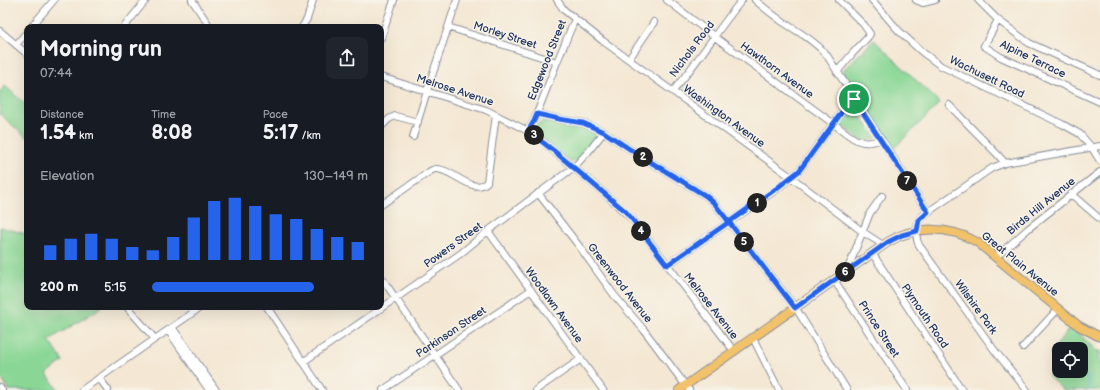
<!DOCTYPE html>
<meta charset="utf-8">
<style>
body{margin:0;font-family:"Balsamiq Sans",sans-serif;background:#20242c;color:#f1f3f6;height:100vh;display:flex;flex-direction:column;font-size:15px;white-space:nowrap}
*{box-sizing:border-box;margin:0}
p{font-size:13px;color:#9ea1a6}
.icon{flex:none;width:22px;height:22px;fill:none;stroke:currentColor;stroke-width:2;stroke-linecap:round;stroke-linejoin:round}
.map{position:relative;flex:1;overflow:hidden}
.details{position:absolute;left:24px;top:24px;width:360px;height:286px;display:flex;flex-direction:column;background:#171b24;border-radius:8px;box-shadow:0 4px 16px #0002}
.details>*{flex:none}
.controls{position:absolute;left:1052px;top:342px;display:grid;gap:8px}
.controls a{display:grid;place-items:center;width:36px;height:36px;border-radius:8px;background:#171b24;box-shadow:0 4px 16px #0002;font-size:20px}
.pin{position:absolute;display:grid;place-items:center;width:34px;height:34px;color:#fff;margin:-17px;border:2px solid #fff;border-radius:50%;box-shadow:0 1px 4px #0007}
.km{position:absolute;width:20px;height:20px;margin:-10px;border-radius:50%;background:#222;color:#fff;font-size:11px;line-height:20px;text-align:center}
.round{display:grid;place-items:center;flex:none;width:42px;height:42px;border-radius:8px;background:#20242c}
.head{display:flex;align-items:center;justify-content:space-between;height:68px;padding:0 16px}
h1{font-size:22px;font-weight:700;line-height:30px}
.metrics{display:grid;grid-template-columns:repeat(3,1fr);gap:6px;height:68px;padding:4px 16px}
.metrics div{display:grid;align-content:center}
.metrics b{font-size:20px;font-weight:700}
.metrics small{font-size:11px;font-weight:400}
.metrics p{font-size:11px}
.chart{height:112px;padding:8px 16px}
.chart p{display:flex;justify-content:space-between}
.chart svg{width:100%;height:72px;margin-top:4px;stroke:#2563eb;stroke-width:6}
ul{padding:0 16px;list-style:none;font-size:13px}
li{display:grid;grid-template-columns:64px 48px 1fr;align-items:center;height:30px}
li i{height:10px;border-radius:5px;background:#2563eb}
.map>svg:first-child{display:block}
.green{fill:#8ad795;stroke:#52837a;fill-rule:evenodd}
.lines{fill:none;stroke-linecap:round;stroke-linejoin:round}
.stream{stroke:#63c3e1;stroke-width:1.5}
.minor-casing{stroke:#888c99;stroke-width:8}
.major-casing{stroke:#888c99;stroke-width:10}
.minor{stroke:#fff;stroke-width:6}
.major{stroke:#f2c26a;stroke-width:8}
.route-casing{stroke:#fff;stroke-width:8}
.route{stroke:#2563eb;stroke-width:5}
.labels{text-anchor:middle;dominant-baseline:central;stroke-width:3;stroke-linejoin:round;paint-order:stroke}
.street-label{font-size:11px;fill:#1b2f5e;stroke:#f7f3e8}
</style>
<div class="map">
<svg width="1100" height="390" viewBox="0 0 1100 390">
<rect width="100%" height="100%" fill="#f7f3e8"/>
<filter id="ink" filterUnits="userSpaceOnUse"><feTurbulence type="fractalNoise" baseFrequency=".025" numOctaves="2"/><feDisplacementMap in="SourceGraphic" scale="8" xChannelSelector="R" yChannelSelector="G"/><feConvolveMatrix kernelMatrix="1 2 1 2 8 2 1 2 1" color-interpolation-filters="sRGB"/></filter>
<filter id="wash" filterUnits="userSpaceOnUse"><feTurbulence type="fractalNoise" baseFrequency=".012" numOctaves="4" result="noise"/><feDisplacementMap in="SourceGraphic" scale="16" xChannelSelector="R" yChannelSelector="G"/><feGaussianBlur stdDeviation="0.9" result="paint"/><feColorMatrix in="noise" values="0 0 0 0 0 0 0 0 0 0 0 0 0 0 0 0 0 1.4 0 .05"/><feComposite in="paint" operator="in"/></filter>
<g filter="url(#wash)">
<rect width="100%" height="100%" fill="#f4e8d4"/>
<path class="green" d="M874 40 940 103 892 150 843 73 844 69Z
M5 86 27 106V138L0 114V91Z
M853 105 855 108 876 138 864 141 855 136 838 122Z
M545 121C562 123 582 123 596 133L597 137C591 145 580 162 570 162L536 134 534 130 537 125Z
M0 227 27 234V307H102L49 340 63 361 47 374 58 390H9L0 377Z
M1071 326 1097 351H1100V390H1063L1048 376 1059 363 1050 354ZM1059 349H1081V371H1059Z"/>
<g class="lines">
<path class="stream" d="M1063 349 1064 348
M1066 371 1072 372 1076 375H1084L1088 380 1089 390"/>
</g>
</g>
<g filter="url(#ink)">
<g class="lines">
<g class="minor-casing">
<path id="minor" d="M192 0 210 27
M557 0 564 10 603 41 791 177 863 232 883 245
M667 0 715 37 853 138C864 144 869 143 880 140
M755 0C763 7 771 13 780 20 796 31 813 39 826 54L928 212
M872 0 899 31 922 52 941 66 1062 124 1080 134 1092 148 1100 161
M916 0 923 3 935 0
M978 0 998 20 1029 43 1100 75
M998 20 984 46 1001 57 1100 102
M31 27 54 0
M124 27 146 0
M302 27 307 19 313 0
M448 27 557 62
M0 31 27 54
M381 38 394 0
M16 45 27 32
M629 59 654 22
M837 72 852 54 868 37 870 34 864 25 839 0
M381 77 486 110 528 131 538 138 604 193 632 219 734 351
M673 91C698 62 718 29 742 0
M949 105 997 154 1005 163
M537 114 559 119 583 123 604 132 631 150 706 196 714 203 797 310 847 390
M381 127 389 119 395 116 418 122
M528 131 534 121 557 62 575 19
M413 137 427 91 457 0
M538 193 579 246 614 295 644 330 689 390
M1071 194 1100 219
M381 205 429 172C430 171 434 169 435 169 451 167 473 196 487 182L496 115
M488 231 603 390
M872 253 962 390
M996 257 1029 228 1100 172
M667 265 777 189 799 171 846 106 854 99
M847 271 870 213 882 196
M381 277 459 390
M834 280 907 390
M127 307 155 339
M267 307 322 390
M172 327 216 390
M168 330 209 390
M753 338 779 390
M1023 347 1058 309
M303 362 460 254 488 231 574 167 588 152 604 132
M99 378 108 390
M0 387 2 390
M82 390 201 307
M383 390 531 290
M536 390 581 359
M1027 390 995 351 919 245C915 238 916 225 920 219 922 216 925 214 928 212L992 168 1005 163 1100 146"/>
</g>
<g class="major-casing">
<path id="major" d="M679 390 888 242C916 225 949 226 977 242L1079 326 1100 337"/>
</g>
<use href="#minor" class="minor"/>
<use href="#major" class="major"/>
</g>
</g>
<g class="lines" filter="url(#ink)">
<g class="route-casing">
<path id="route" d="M854 99 846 106 834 123 799 171 777 188 729 222 714 203 706 196 631 150 604 132 583 123 559 119 537 114 534 121 528 131 554 151 625 211 632 219 667 265 729 222 795 308 888 242 902 235 917 231 919 220 928 212 854 99"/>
</g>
<use href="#route" class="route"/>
</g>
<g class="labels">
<g class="street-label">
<text transform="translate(505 35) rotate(18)">Morley Street</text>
<text transform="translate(692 49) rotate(-53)">Nichols Road</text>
<text transform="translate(1033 59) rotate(26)">Alpine Terrace</text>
<text transform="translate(547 60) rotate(-68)">Edgewood Street</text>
<text transform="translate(777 70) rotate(36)">Hawthorn Avenue</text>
<text transform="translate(987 77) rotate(26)">Wachusett Road</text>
<text transform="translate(455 90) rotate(18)">Melrose Avenue</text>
<text transform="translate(724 116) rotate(36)">Washington Avenue</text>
<text transform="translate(1041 206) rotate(-39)">Birds Hill Avenue</text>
<text transform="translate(453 245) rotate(-36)">Powers Street</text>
<text transform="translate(1020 264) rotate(39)">Great Plain Avenue</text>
<text transform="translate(620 283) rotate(52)">Greenwood Avenue</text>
<text transform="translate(554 305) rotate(54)">Woodlawn Avenue</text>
<text transform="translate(711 306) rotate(52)">Melrose Avenue</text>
<text transform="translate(976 307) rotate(54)">Wilshire Park</text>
<text transform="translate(925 316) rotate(56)">Plymouth Road</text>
<text transform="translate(879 329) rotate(57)">Prince Street</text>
<text transform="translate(451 332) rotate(-34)">Parkinson Street</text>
</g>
</g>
</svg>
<div class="controls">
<a><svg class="icon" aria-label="locate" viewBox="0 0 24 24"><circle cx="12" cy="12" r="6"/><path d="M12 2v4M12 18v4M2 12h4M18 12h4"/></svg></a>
</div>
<div class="pin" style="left:854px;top:99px;background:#1e9e55"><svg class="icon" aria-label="arrive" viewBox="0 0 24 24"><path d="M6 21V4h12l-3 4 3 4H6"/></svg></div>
<b class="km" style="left:757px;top:203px">1</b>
<b class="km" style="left:643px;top:157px">2</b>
<b class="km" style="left:534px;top:135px">3</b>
<b class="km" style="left:641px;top:231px">4</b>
<b class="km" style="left:744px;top:242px">5</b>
<b class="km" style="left:845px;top:272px">6</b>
<b class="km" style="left:907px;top:181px">7</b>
<section class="details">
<div class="head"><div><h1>Morning run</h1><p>07:44</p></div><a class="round"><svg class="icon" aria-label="share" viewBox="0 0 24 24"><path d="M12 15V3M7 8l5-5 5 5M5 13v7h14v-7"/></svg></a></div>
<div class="metrics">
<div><p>Distance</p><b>1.54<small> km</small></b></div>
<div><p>Time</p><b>8:08</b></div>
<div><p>Pace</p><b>5:17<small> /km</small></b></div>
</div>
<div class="chart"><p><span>Elevation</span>130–149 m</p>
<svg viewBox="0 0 160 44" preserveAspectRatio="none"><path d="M5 44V35M15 44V31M25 44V28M35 44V31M45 44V36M55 44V38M65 44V30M75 44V18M85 44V8M95 44V6M105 44V11M115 44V16M125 44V19M135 44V25M145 44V30M155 44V33"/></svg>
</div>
<ul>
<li><b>200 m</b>5:15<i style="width:75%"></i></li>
</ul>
</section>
</div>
